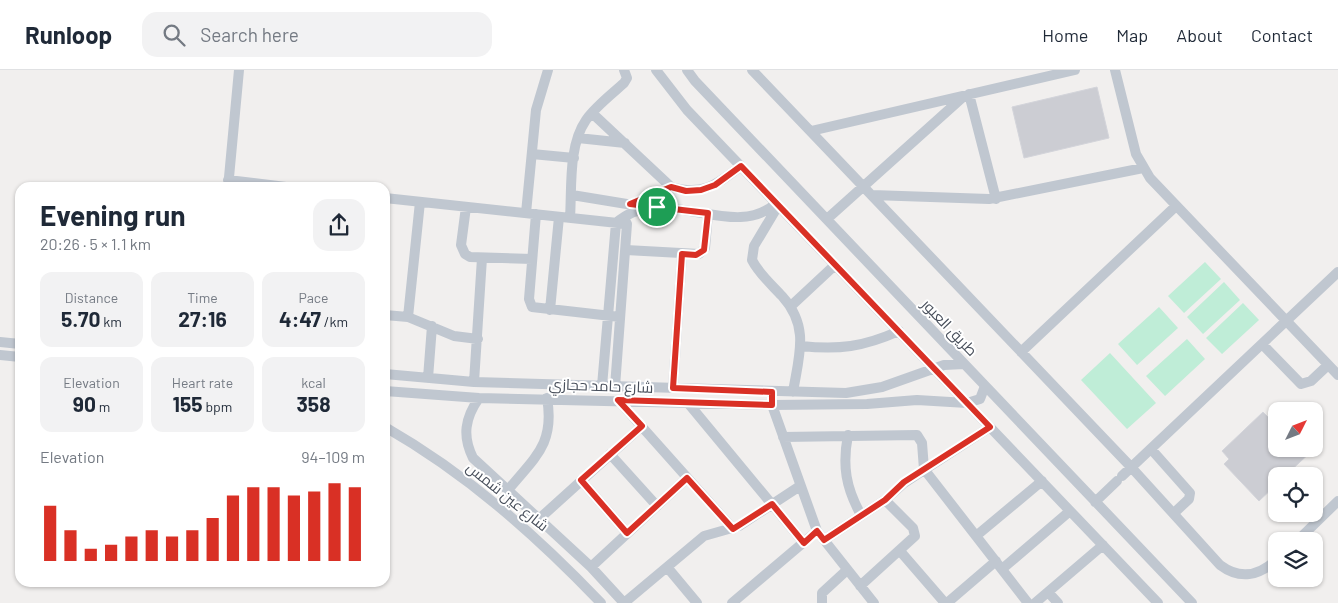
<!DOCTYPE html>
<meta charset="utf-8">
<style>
body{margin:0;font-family:Barlow,Cairo,sans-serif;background:#f2f2f3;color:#1f2937;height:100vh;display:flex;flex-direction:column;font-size:19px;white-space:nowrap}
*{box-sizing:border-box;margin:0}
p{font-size:16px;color:#747a83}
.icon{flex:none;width:28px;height:28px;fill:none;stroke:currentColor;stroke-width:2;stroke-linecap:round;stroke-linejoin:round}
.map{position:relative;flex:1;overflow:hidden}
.details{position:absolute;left:15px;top:112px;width:375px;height:405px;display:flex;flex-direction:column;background:#fff;border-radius:15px;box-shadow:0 1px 4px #0004}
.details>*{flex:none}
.needle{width:32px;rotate:48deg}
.controls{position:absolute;left:1268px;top:332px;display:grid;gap:10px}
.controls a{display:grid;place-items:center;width:55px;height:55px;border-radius:10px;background:#fff;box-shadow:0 1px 4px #0004;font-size:25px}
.pin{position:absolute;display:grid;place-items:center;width:42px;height:42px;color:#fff;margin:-21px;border:2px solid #fff;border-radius:50%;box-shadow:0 1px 5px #0007}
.round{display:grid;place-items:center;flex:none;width:52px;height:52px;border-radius:15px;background:#f2f2f3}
.headline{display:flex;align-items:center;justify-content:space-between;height:85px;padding:0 25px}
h1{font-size:28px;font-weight:700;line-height:38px}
.stats{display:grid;grid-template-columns:repeat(3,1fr);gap:8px;height:85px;padding:5px 25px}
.stats div{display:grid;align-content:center;border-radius:12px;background:#f2f2f3;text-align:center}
.stats b{font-size:21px;font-weight:700}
.stats small{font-size:14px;font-weight:400}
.stats p{font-size:14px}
.chart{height:140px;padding:10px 25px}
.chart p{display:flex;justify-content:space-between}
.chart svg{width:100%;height:90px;margin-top:5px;stroke:#d93025;stroke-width:6}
header{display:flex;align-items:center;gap:30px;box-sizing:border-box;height:70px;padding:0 25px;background:#fff;border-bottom:1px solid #e0e1e3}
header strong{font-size:24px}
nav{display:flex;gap:28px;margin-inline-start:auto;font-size:18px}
.search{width:350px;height:45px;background:#f2f2f3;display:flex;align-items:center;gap:12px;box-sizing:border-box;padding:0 18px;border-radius:15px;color:#747a83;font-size:19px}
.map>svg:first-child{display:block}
.green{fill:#bfedd7}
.building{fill:#cccdd3;stroke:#d3d4da}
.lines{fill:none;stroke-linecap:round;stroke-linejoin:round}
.minor{stroke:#c0c7d0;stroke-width:10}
.route-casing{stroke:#fff;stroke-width:10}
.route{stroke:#d93025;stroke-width:6}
.labels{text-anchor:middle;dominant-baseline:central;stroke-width:4;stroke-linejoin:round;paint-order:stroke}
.street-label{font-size:15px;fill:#484f5b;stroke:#fff}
</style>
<header>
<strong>Runloop</strong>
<div class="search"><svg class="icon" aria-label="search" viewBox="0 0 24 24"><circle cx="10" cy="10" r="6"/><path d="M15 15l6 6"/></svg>Search here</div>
<nav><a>Home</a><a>Map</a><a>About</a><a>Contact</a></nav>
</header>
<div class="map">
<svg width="1338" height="533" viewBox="0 0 1338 533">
<rect width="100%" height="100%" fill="#f1efee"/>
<path class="green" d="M1205 192 1221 209 1184 243 1168 226Z
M1224 212 1240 230 1203 264 1187 247Z
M1243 233 1259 250 1222 284 1206 268Z
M1159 237 1178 258 1137 295 1118 274Z
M1187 269 1205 289 1165 326 1146 306Z
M1110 283 1156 333 1127 359 1081 310Z"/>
<path class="building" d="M1097 17 1109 68 1024 88 1012 37Z
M1263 342 1271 350 1276 345V379H1314L1285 406H1276V415L1259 431 1224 394 1229 389 1222 381Z"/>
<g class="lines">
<path class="minor" d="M656 0 687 40 1158 533
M687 0 695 11 1192 533
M752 0 1131 397 1220 495C1240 510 1259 506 1276 490
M1115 0 1136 84 1150 108 1338 305
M969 24 996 129
M592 43 671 117C704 126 716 115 741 96
M811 61 1075 0
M578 68 625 73
M532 84 574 88
M228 110 294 118
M228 118 239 0
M572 125 645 137
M872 125 989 129 1143 98
M385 128 627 154
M631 134 671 117
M778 136 754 176 752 190C759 204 772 215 782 226 810 257 799 285 793 322
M466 137 461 175 465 184 470 187 532 189
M526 143 536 40 548 0
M536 144 529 229 532 237 620 247
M570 148C572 118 568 76 586 50 596 36 612 24 624 13L627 8 624 0
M827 149 963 27
M626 180 699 184 705 178 708 143
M791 236 835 195
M550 240 559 147
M385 245 408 247 454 266 478 269
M408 247 420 132
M0 272 20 274
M1262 274 1301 314 1311 311 1328 295
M801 276C839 280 863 277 899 261
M1021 282 1176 136
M0 285 20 287
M385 304 474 312 846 323 882 317 944 295 964 294
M428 308 432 256
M474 312 482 188
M602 316 616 153C663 111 734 173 776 133
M615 317 627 154 625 150
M673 318 682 184
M385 321 479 328 772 335 867 334 917 330 967 333 980 329 985 316
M479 328C465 348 462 366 473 388L591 497 624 533
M772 329V335L817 461 874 533
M618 330 733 459
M688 333 804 473
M385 357C467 404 536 465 601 533
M848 365C842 396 846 418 861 445
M783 367 917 365 922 373 924 399 1028 533
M1151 379 1190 423 1189 429 1174 443
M610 384 657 436
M1122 406 1338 202
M581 410 627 463
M508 420C535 387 555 374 547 328
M1095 432 1117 411
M539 449 642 356
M976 466 1042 411
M824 470 885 430 904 413 990 357
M1297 471 1338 431
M900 481 945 533
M591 497 687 408
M667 497 697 533
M1002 499 1070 441
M860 516 915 466 913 458 885 430
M1048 522 1058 533
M624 533 704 466 739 456 800 416
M732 533 817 461
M822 533V523L847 500
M947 533 996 491
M1035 533 1103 475"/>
</g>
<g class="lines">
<g class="route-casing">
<path id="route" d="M741 96 990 357 904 412 885 430 824 470 817 461 804 473 772 434 733 459 687 408 627 463 581 410 642 356 618 330 772 335V322L673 318 682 184 696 185 704 180 708 143 630 134 671 117 686 121 701 120 715 115Z"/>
</g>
<use href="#route" class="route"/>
</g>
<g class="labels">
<g class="street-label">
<text transform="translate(950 257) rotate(46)">طريق العبور</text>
<text transform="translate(601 315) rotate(2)">شارع حامد حجازي</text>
<text transform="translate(508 426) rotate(39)">شارع عين شمس</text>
</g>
</g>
</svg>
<div class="controls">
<a><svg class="needle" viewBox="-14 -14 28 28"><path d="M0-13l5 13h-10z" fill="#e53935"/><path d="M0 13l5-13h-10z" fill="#747a83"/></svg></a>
<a><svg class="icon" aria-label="locate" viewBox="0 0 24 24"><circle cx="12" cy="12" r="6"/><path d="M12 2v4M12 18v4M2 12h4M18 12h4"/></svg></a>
<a><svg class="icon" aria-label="layers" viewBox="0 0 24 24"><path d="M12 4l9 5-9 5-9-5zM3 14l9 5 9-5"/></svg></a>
</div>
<div class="pin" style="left:657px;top:137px;background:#1e9e55"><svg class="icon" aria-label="arrive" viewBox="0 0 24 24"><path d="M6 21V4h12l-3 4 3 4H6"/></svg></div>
<section class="details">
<div class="headline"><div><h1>Evening run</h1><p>20:26 · 5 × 1.1 km</p></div><a class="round"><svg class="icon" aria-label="share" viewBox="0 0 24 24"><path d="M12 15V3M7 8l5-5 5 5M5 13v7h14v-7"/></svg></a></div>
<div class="stats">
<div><p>Distance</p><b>5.70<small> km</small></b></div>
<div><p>Time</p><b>27:16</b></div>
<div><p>Pace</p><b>4:47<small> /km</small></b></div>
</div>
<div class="stats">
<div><p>Elevation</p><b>90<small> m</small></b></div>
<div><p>Heart rate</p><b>155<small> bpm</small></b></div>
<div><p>kcal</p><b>358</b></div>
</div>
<div class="chart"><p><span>Elevation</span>94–109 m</p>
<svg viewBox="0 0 160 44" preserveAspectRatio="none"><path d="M5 44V17M15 44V29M25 44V38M35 44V36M45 44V32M55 44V29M65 44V32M75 44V29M85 44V23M95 44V12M105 44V8M115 44V8M125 44V12M135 44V10M145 44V6M155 44V8"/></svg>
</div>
</section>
</div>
